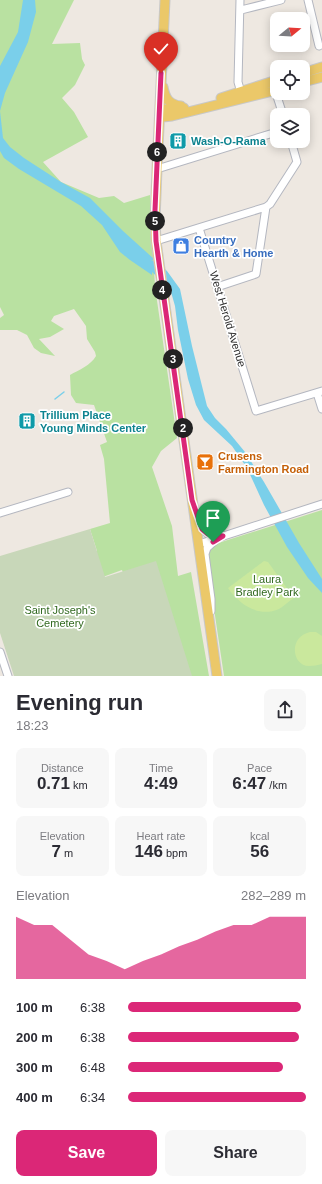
<!DOCTYPE html>
<meta charset="utf-8">
<style>
body{margin:0;font-family:Helvetica,sans-serif;background:#f7f7f7;color:#2b2b33;height:100vh;display:flex;flex-direction:column;font-size:15px;white-space:nowrap}
*{box-sizing:border-box;margin:0}
p{font-size:13px;color:#7c7c81}
.icon{flex:none;width:22px;height:22px;fill:none;stroke:currentColor;stroke-width:2;stroke-linecap:round;stroke-linejoin:round}
.map{position:relative;height:676px;overflow:hidden}
.drawer{display:flex;flex-direction:column;background:#fff;flex:1}
.drawer>*{flex:none}
.needle{width:26px;rotate:72deg}
.buttons{position:absolute;left:270px;top:12px;display:grid;gap:8px}
.buttons a{display:grid;place-items:center;width:40px;height:40px;border-radius:8px;background:#fff;box-shadow:0 2px 10px #0003;font-size:20px}
.pin{position:absolute;display:grid;place-items:center;width:34px;height:34px;color:#fff;margin:-41px -17px;border-radius:50% 50% 50% 0;rotate:-45deg;box-shadow:0 0 4px #0007}
.pin .icon{rotate:45deg}
.km{position:absolute;width:20px;height:20px;margin:-10px;border-radius:50%;background:#222;color:#fff;font-size:11px;line-height:20px;text-align:center}
.round{display:grid;place-items:center;flex:none;width:42px;height:42px;border-radius:8px;background:#f7f7f7}
.overview{display:flex;align-items:center;justify-content:space-between;height:68px;padding:0 16px}
h1{font-size:22px;font-weight:700;line-height:30px}
.stats{display:grid;grid-template-columns:repeat(3,1fr);gap:6px;height:68px;padding:4px 16px}
.stats div{display:grid;align-content:center;border-radius:8px;background:#f7f7f7;text-align:center}
.stats b{font-size:17px;font-weight:700}
.stats small{font-size:11px;font-weight:400}
.stats p{font-size:11px}
.chart{height:112px;padding:8px 16px}
.chart p{display:flex;justify-content:space-between}
.chart svg{width:100%;height:72px;margin-top:4px;fill:#db2777;opacity:.7}
.cta{display:flex;gap:8px;margin-top:auto;padding:8px 16px}
.cta a{flex:1;height:46px;border-radius:8px;background:#db2777;color:#fff;font-size:16px;font-weight:700;line-height:46px;text-align:center}
.cta a+a{background:#f7f7f7;color:#2b2b33}
ul{padding:0 16px;list-style:none;font-size:13px}
li{display:grid;grid-template-columns:64px 48px 1fr;align-items:center;height:30px}
li i{height:10px;border-radius:5px;background:#db2777}
.map>svg:first-child{display:block}
.green{fill:#b9e1a1}
.cemetery{fill:#c8d7b9}
.pitch{fill:#cae89d}
.water{fill:#7acfea}
.lines{fill:none;stroke-linecap:round;stroke-linejoin:round}
.stream{stroke:#7acfea;stroke-width:1.5}
.minor-casing{stroke:#b4b7c0;stroke-width:9}
.major-casing{stroke:#c8c8c8;stroke-width:11}
.minor{stroke:#fff;stroke-width:7}
.major{stroke:#ebc869;stroke-width:9}
.route-casing{stroke:#fff;stroke-width:8}
.route{stroke:#db2777;stroke-width:5}
.labels{text-anchor:middle;dominant-baseline:central;stroke-width:3.5;stroke-linejoin:round;paint-order:stroke}
.culture-label{font-size:11px;font-weight:bold;fill:#0d838f;stroke:#fff;text-anchor:start}
.shop-label{font-size:11px;font-weight:bold;fill:#366cbe;stroke:#fff;text-anchor:start}
.street-label{font-size:11px;fill:#2d2d2d;stroke:#fff}
.food-label{font-size:11px;font-weight:bold;fill:#c56008;stroke:#fff;text-anchor:start}
.park-label{font-size:11px;fill:#31691f;stroke:#fff}
</style>
<div class="map">
<svg width="322" height="676" viewBox="0 0 322 676">
<rect width="100%" height="100%" fill="#eee8e1"/>
<path class="green" d="M0 0H74L52 44 80 43 82 59 85 65 75 85 62 98 74 112 88 137 43 162 61 182 99 198 114 196 124 203 150 195 155 287 177 438 161 451 152 467 172 526 178 576 191 572 209 676H186L125 579 122 570 100 578 91 553 97 551 90 529 110 523 104 459 100 445 107 442 94 405 76 403 71 395 70 375C79 370 91 365 96 356L95 352 87 339 86 326 74 309 54 316 51 321 64 329 50 337 39 339 55 356 41 353 34 348 27 335 17 330H0V318L4 315 0 307Z
M322 510V676H224L206 555 212 545Z"/>
<path class="cemetery" d="M90 529 105 577 156 561 192 676H14L0 633V556Z"/>
<path class="pitch" d="M264 561 268 562 294 598C289 601 284 606 279 609 258 618 239 604 228 588Z
M310 632H316L322 636V664C318 665 313 666 309 666 292 666 288 637 310 632Z"/>
<path class="water" d="M23 0H35L36 12 28 42 5 93 0 111 3 138 10 147 24 158 61 182 90 198 123 231 154 259 151 261 155 260 167 271 180 289 192 346 207 406 215 418 226 429 245 452 264 482 299 543 322 579V593L308 578 287 547 264 505 247 468 232 446 204 420 196 405 188 379 178 330 175 306 171 292 166 285 152 272V275L130 260 120 252 102 225 81 206 19 169 4 158 0 151V66L18 32Z"/>
<g class="lines">
<path class="stream" d="M55 399 64 392"/>
<g class="minor-casing">
<path id="minor" d="M240 0 238 82 242 96
M308 0 319 46
M241 10 281 0
M274 87 283 115
M157 169 270 134H277
M199 228 256 411 322 391
M156 241 266 207 270 204 297 162 291 141
M217 287 256 274 266 207
M317 393 322 409
M0 513 68 492
M197 515C202 529 203 535 219 536
M199 544 322 504
M211 611V599L205 554 207 548 216 540
M0 652 8 676"/>
</g>
<g class="major-casing">
<path id="major" d="M165 0 157 169 155 220 156 241 217 676
M303 73 322 67
M303 82 322 77
M163 87C165 98 169 105 181 106
M221 98 277 80
M160 112 163 117 172 116 277 90
M160 112 167 109 184 108"/>
</g>
<use href="#minor" class="minor"/>
<use href="#major" class="major"/>
</g>
<g class="lines">
<g class="route-casing">
<path id="route" d="M161 73 155 210 156 241 192 500 202 529 208 534 223 536 213 542"/>
</g>
<use href="#route" class="route"/>
</g>
<defs>
<g id="building-square" transform="scale(0.9)"><rect x="-9" y="-9" width="18" height="18" rx="4" fill="#0f9aa8" stroke="#fff"/><path d="M-4-6H4V6H1V3H-1V6H-4ZM-2.5-4.3h1.7v1.8h-1.7ZM.8-4.3h1.7v1.8H.8ZM-2.5-1h1.7V.8h-1.7ZM.8-1h1.7V.8H.8Z" fill="#fff"/></g>
<g id="shop-square" transform="scale(0.9)"><rect x="-9" y="-9" width="18" height="18" rx="4" fill="#3f7fe0" stroke="#fff"/><path d="M-5-2.5h2.3a2.7 3.5 0 0 1 5.4 0H5L5.5 6h-11ZM-1.5-2.5h3a1.5 2.3 0 0 0-3 0Z" fill="#fff"/></g>
<g id="bar-square" transform="scale(0.9)"><rect x="-9" y="-9" width="18" height="18" rx="4" fill="#e8710a" stroke="#fff"/><path d="M-6-5H6L.8 .8V4.5H3.5V6h-7V4.5H-.8V.8Z" fill="#fff"/></g>
</defs>
<g fill-rule="evenodd">
<use href="#building-square" x="178" y="141"/>
<use href="#shop-square" x="181" y="246"/>
<use href="#building-square" x="27" y="421"/>
<use href="#bar-square" x="205" y="462"/>
</g>
<g class="labels">
<g class="culture-label">
<text x="191" y="141">Wash-O-Rama</text>
<text x="40" y="415">Trillium Place<tspan x="40" dy="13">Young Minds Center</tspan></text>
</g>
<g class="shop-label">
<text x="194" y="240">Country<tspan x="194" dy="13">Hearth &amp; Home</tspan></text>
</g>
<g class="street-label">
<text transform="translate(228 319) rotate(73)">West Herold Avenue</text>
</g>
<g class="food-label">
<text x="218" y="456">Crusens<tspan x="218" dy="13">Farmington Road</tspan></text>
</g>
<g class="park-label">
<text x="267" y="579">Laura<tspan x="267" dy="13">Bradley Park</tspan></text>
<text x="60" y="610">Saint Joseph's<tspan x="60" dy="13">Cemetery</tspan></text>
</g>
</g>
</svg>
<div class="buttons">
<a><svg class="needle" viewBox="-14 -14 28 28"><path d="M0-13l5 13h-10z" fill="#e53935"/><path d="M0 13l5-13h-10z" fill="#7c7c81"/></svg></a>
<a><svg class="icon" aria-label="locate" viewBox="0 0 24 24"><circle cx="12" cy="12" r="6"/><path d="M12 2v4M12 18v4M2 12h4M18 12h4"/></svg></a>
<a><svg class="icon" aria-label="layers" viewBox="0 0 24 24"><path d="M12 4l9 5-9 5-9-5zM3 14l9 5 9-5"/></svg></a>
</div>
<div class="pin" style="left:213px;top:542px;background:#1e9e55"><svg class="icon" aria-label="arrive" viewBox="0 0 24 24"><path d="M6 21V4h12l-3 4 3 4H6"/></svg></div>
<div class="pin" style="left:161px;top:73px;background:#d93025"><svg class="icon" aria-label="check" viewBox="0 0 24 24"><path d="M5 12l5 5 9-10"/></svg></div>
<b class="km" style="left:183px;top:428px">2</b>
<b class="km" style="left:173px;top:359px">3</b>
<b class="km" style="left:162px;top:290px">4</b>
<b class="km" style="left:155px;top:221px">5</b>
<b class="km" style="left:157px;top:152px">6</b>
</div>
<section class="drawer">
<div class="overview"><div><h1>Evening run</h1><p>18:23</p></div><a class="round"><svg class="icon" aria-label="share" viewBox="0 0 24 24"><path d="M12 15V3M7 8l5-5 5 5M5 13v7h14v-7"/></svg></a></div>
<div class="stats">
<div><p>Distance</p><b>0.71<small> km</small></b></div>
<div><p>Time</p><b>4:49</b></div>
<div><p>Pace</p><b>6:47<small> /km</small></b></div>
</div>
<div class="stats">
<div><p>Elevation</p><b>7<small> m</small></b></div>
<div><p>Heart rate</p><b>146<small> bpm</small></b></div>
<div><p>kcal</p><b>56</b></div>
</div>
<div class="chart"><p><span>Elevation</span>282–289 m</p>
<svg viewBox="0 0 160 44" preserveAspectRatio="none"><path d="M0 44V6L10 11L20 11L30 20L40 29L50 33L60 38L70 33L80 29L90 24L100 20L110 15L120 11L130 11L140 6L150 6L160 6V44z"/></svg>
</div>
<ul>
<li><b>100 m</b>6:38<i style="width:97%"></i></li>
<li><b>200 m</b>6:38<i style="width:96%"></i></li>
<li><b>300 m</b>6:48<i style="width:87%"></i></li>
<li><b>400 m</b>6:34<i style="width:100%"></i></li>
</ul>
<div class="cta"><a>Save</a><a>Share</a></div>
</section>
